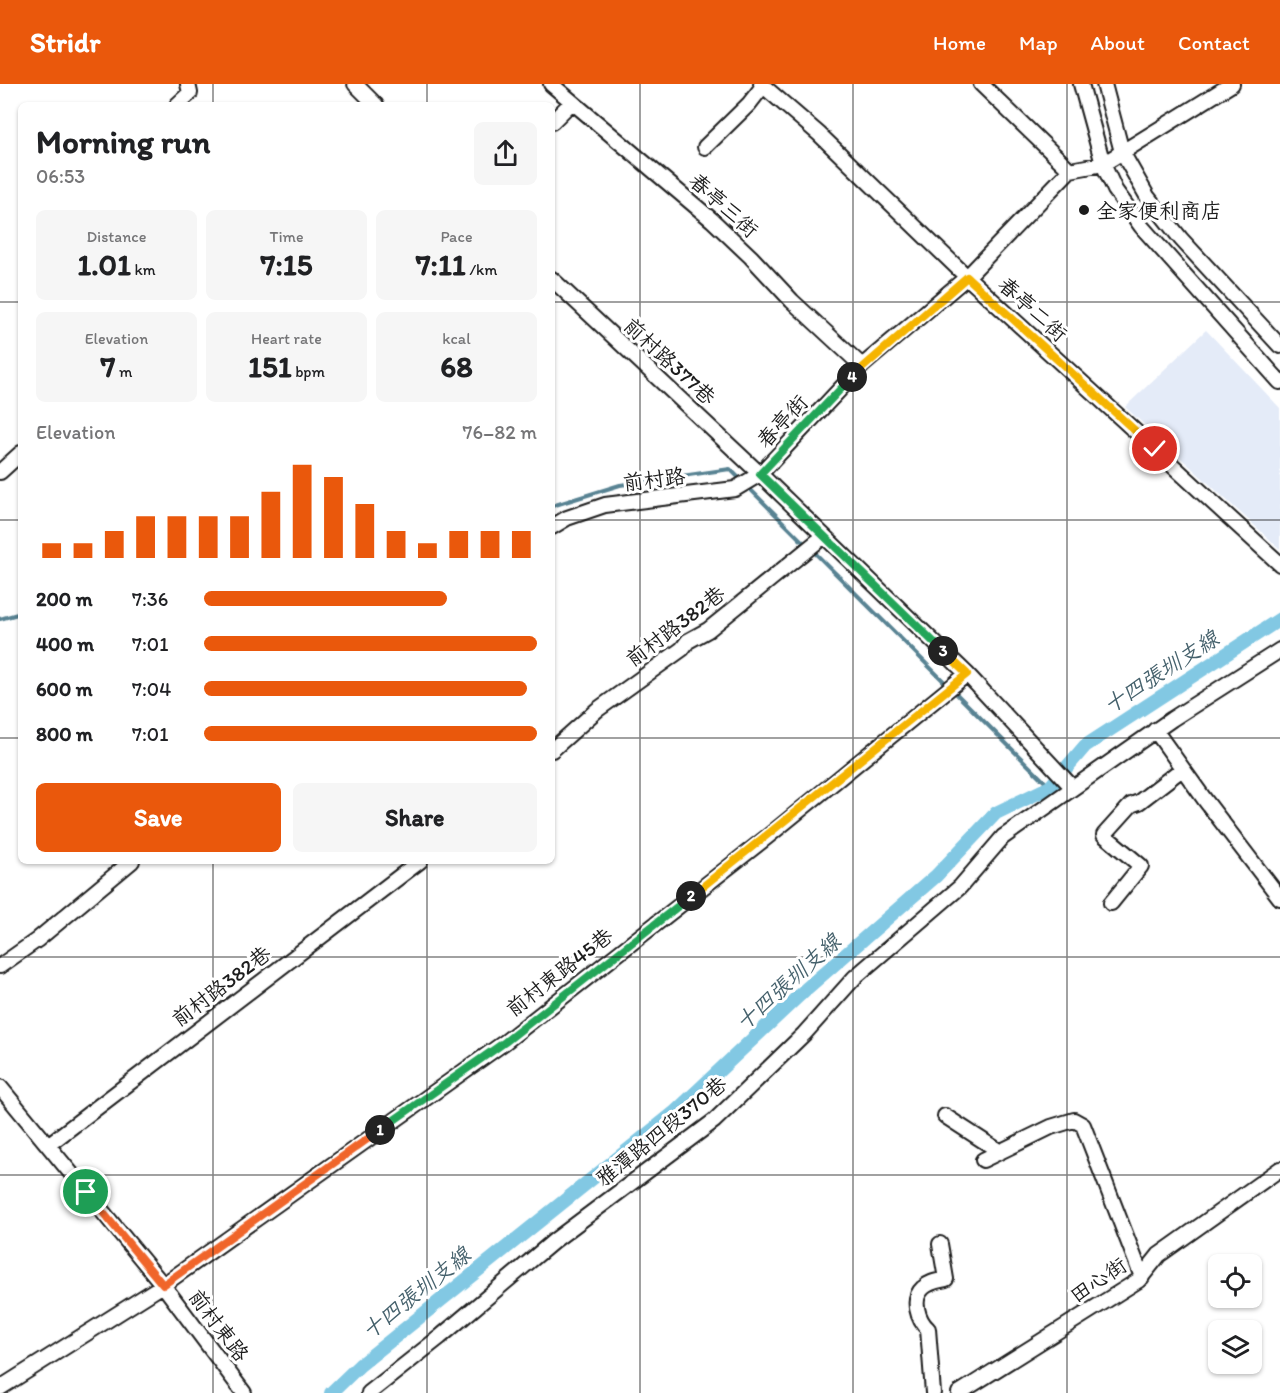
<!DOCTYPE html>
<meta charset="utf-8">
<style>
body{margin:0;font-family:Itim,"LXGW WenKai TC",sans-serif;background:#f6f6f6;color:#202124;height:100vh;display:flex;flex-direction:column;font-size:22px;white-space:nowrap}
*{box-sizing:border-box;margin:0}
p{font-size:20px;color:#757577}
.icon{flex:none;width:33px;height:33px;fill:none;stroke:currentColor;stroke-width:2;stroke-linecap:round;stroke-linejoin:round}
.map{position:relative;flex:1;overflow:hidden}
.drawer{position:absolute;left:18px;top:18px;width:537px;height:762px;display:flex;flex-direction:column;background:#fff;border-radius:9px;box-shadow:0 2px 4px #0004}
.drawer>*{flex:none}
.buttons{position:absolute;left:1208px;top:1170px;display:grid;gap:12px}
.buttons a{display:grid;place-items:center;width:54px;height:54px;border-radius:9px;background:#fff;box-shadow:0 2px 4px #0004;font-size:30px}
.pin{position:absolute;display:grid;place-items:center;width:51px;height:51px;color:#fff;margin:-26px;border:3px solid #fff;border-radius:50%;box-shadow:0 2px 6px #0007}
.km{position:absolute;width:30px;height:30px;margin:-15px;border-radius:50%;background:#222;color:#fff;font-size:16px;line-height:30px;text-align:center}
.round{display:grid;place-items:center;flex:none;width:63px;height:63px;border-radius:9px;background:#f6f6f6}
.headline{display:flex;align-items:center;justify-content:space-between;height:102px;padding:0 18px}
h1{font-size:33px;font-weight:800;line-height:45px}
.metrics{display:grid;grid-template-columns:repeat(3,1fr);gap:9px;height:102px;padding:6px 18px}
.metrics div{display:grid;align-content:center;border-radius:9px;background:#f6f6f6;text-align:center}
.metrics b{font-size:30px;font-weight:800}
.metrics small{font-size:16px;font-weight:400}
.metrics p{font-size:16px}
.chart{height:168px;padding:12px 18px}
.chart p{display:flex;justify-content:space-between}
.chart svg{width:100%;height:108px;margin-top:6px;stroke:#ea580c;stroke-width:6}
.primary-button{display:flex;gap:12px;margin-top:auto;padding:12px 18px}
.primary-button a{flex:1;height:69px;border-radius:9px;background:#ea580c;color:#fff;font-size:24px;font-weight:800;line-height:69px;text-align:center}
.primary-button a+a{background:#f6f6f6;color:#202124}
ul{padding:0 18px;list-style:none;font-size:20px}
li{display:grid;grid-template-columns:96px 72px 1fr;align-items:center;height:45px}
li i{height:15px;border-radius:8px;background:#ea580c}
header{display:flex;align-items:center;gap:36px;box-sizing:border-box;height:84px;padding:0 30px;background:#ea580c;color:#fff}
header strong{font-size:28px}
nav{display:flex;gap:33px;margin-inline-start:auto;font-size:21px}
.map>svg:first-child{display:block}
.built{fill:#e4ebf8}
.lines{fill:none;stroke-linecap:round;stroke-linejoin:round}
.stream{stroke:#598393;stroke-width:4}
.canal{stroke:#82c8e3;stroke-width:14}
.minor-casing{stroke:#1c1c1c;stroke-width:18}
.minor{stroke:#fff;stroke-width:14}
.split-1-casing{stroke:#fff;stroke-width:12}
.split-2-casing{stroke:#fff;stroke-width:12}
.split-3-casing{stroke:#fff;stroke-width:12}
.split-4-casing{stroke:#fff;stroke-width:12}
.split-5-casing{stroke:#fff;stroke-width:12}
.split-1{stroke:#f0652b;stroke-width:8}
.split-2{stroke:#22a559;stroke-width:8}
.split-3{stroke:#f5b400;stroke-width:8}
.split-4{stroke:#22a559;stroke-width:8}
.split-5{stroke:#f5b400;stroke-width:8}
.grid{fill:none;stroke:#1c1c1c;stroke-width:1.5;stroke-opacity:0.55}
.poi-dot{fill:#1c1c1c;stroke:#fff;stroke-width:2}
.labels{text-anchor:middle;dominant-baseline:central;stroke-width:6;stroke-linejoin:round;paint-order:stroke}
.street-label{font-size:21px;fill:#1c1c1c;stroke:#fff}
.poi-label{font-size:21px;fill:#1c1c1c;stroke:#fff;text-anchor:start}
.water-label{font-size:22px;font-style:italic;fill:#45616c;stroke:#fff}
</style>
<header>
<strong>Stridr</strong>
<nav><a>Home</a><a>Map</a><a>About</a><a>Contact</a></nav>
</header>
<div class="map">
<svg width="1280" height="1309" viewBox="0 0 1280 1309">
<rect width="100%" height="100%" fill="#fff"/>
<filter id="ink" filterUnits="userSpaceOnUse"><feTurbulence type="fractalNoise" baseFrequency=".0167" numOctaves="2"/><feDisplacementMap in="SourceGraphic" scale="12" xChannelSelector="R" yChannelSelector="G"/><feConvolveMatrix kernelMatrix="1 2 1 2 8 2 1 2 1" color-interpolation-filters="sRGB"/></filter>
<g filter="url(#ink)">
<path class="built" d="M1206 246 1280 324V465L1125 323Z"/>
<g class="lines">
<path class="stream" d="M552 422 620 401 730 385 806 461
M812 466 1050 703
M0 535 21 529"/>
<path class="canal" d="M331 1309 360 1281 674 1029 806 905 936 792 996 729 1050 703 1085 662 1280 535"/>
<g class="minor-casing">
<path id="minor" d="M355 0 376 21
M551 0 712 136 751 173 792 217 862 282
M761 0 819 50 967 193 1280 480
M981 0 1070 86
M1081 0 1103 80 1115 106 1141 142 1280 298
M1104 0 1122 68 1147 112 1181 155 1280 262
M177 21 190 9 188 0
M552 38 572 18
M705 63 749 20 763 2
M552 195 760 390 967 590 1073 704
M0 388 21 369
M552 443 567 434 605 421 735 405 760 390 862 282 967 193 1070 86 1103 80 1232 0
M1155 646 1205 716 1280 814
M552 666 597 626 682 565 688 557 708 546 824 452
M1111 819 1141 782 1104 751 1131 721 1139 718 1182 685
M0 882 37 856 132 777
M0 1003 163 1201 244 1309
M945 1032 999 1067
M48 1061 420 777
M983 1076 1051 1043 1074 1036 1083 1041 1142 1193
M0 1304 163 1201 505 958 767 753 967 590
M369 1309 440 1253 555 1156 714 1037 804 950 855 893 960 803 1003 753 1172 635 1280 566
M933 1309 928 1245C918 1236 911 1215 923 1204 929 1198 938 1197 946 1195L940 1160
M959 1309 1139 1196 1159 1171 1280 1085"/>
</g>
<use href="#minor" class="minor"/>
</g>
</g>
<g class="lines" filter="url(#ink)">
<g class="split-1-casing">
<path id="split-1" d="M86 1108 163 1201 380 1046"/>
</g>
<g class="split-2-casing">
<path id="split-2" d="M380 1046 505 958 691 812"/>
</g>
<g class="split-3-casing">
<path id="split-3" d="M691 812 967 590 943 567"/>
</g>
<g class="split-4-casing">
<path id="split-4" d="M852 293 760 390 943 567"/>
</g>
<g class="split-5-casing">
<path id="split-5" d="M852 293 967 193 1155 365"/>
</g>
<use href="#split-1" class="split-1"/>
<use href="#split-2" class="split-2"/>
<use href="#split-3" class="split-3"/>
<use href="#split-4" class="split-4"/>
<use href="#split-5" class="split-5"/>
</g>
<path class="grid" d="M213 0V21M427 0V21M640 0V1309M853 0V1309M1067 0V1309M0 218H21M552 218H1280M0 436H21M552 436H1280M0 654H21M552 654H1280M213 777V1309M427 777V1309M0 873H1280M0 1091H1280"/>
<circle class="poi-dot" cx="1084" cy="126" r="6"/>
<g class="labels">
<g class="street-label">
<text transform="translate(724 121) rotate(42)">春亭三街</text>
<text transform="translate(1033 225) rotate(42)">春亭二街</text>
<text transform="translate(670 277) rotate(43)">前村路377巷</text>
<text transform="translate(782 337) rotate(-47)">春亭街</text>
<text transform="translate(654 395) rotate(-7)">前村路</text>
<text transform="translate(675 542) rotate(-37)">前村路382巷</text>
<text transform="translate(559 888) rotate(-38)">前村東路45巷</text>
<text transform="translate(221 902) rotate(-37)">前村路382巷</text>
<text transform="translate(661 1047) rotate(-39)">雅潭路四段370巷</text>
<text transform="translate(1098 1196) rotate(-34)">田心街</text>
<text transform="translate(219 1241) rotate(53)">前村東路</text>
</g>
<g class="poi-label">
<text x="1096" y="126">全家便利商店</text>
</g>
<g class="water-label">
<text transform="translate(1161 588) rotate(-33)">十四張圳支線</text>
<text transform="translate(788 898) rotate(-42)">十四張圳支線</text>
<text transform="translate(416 1209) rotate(-39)">十四張圳支線</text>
</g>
</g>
</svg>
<div class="buttons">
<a><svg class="icon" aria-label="locate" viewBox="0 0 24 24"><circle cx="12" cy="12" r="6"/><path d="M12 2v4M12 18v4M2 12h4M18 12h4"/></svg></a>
<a><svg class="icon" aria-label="layers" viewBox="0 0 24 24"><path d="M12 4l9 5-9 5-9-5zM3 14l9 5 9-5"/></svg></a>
</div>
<div class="pin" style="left:86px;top:1108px;background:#1e9e55"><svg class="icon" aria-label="arrive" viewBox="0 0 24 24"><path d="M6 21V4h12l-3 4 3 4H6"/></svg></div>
<div class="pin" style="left:1155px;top:365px;background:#d93025"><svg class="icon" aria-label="check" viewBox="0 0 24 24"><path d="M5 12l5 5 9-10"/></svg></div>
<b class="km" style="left:380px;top:1046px">1</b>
<b class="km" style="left:691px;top:812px">2</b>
<b class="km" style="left:943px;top:567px">3</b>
<b class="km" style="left:852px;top:293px">4</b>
<section class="drawer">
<div class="headline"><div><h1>Morning run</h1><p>06:53</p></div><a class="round"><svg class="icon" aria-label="share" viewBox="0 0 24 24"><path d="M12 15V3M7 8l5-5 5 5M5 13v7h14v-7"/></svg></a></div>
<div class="metrics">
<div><p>Distance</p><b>1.01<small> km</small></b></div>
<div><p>Time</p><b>7:15</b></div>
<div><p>Pace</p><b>7:11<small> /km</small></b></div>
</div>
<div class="metrics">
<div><p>Elevation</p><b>7<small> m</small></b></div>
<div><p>Heart rate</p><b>151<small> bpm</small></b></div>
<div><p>kcal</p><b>68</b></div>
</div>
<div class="chart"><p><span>Elevation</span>76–82 m</p>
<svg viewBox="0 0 160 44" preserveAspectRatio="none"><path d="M5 44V38M15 44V38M25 44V33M35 44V27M45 44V27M55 44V27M65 44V27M75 44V17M85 44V6M95 44V11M105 44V22M115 44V33M125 44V38M135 44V33M145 44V33M155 44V33"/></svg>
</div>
<ul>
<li><b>200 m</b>7:36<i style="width:73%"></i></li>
<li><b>400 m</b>7:01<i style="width:100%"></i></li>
<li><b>600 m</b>7:04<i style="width:97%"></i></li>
<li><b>800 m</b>7:01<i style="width:100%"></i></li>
</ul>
<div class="primary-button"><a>Save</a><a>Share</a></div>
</section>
</div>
